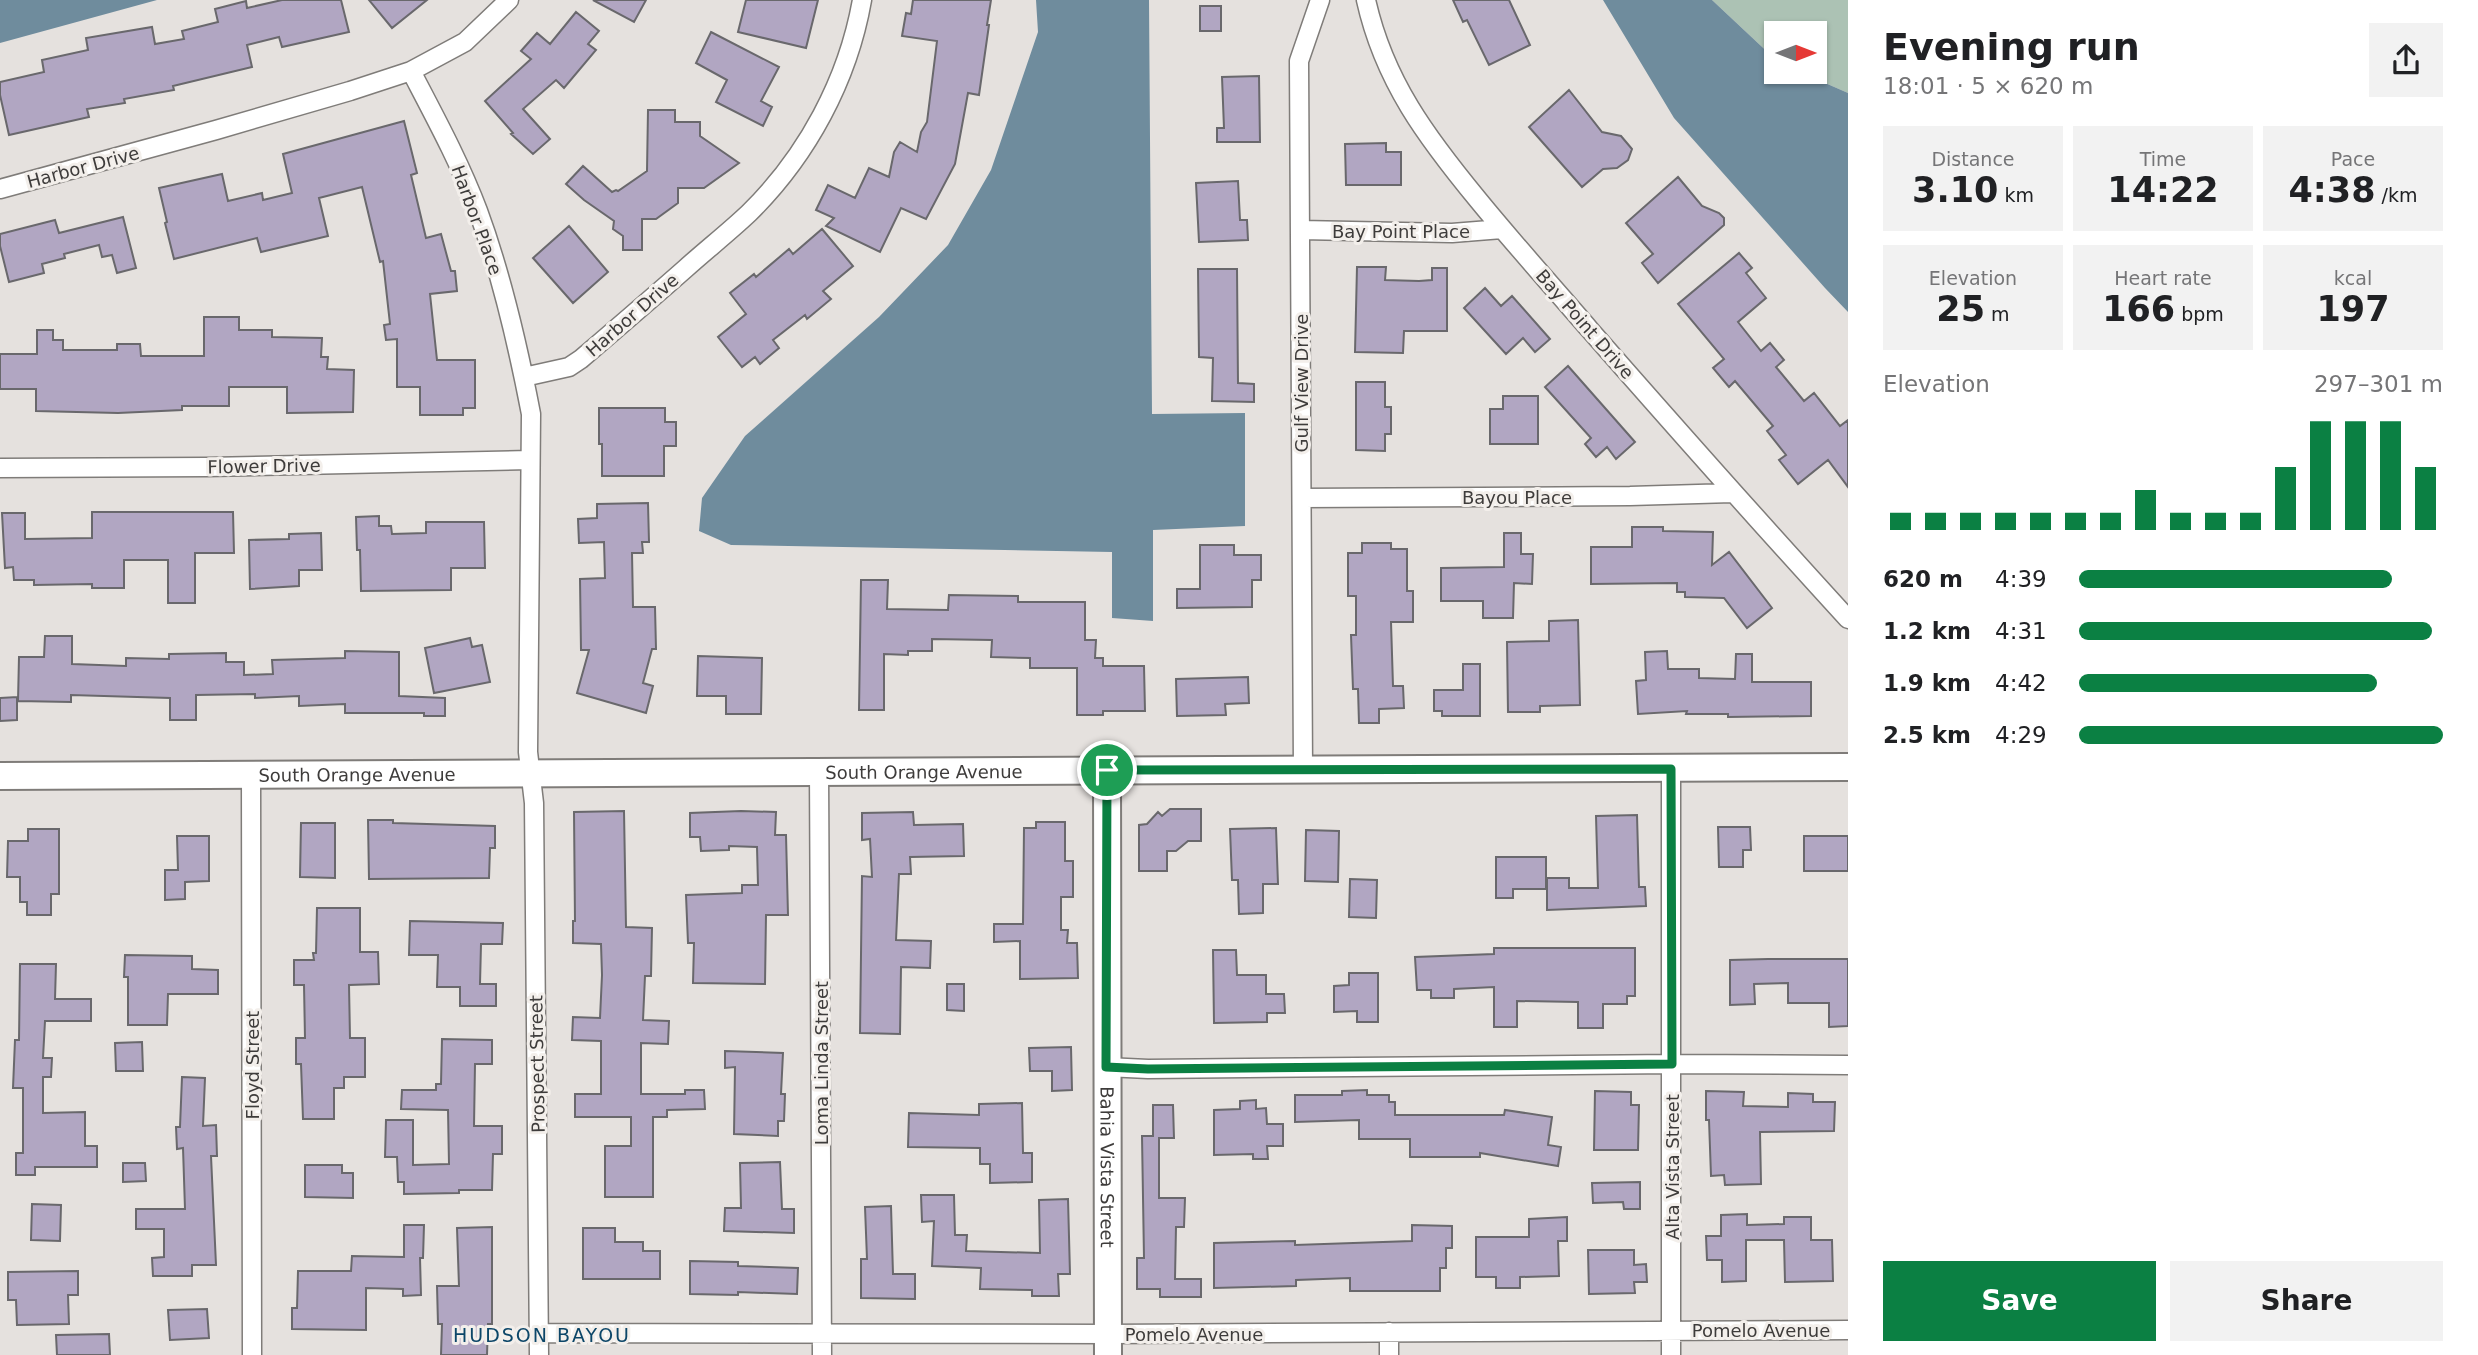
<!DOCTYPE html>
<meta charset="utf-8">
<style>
body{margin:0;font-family:"DejaVu Sans",sans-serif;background:#f2f2f2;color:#202124;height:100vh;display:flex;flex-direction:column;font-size:26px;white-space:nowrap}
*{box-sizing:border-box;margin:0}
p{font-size:23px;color:#757577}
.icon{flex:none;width:38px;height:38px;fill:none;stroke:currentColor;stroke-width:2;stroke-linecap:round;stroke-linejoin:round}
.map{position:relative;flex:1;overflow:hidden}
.details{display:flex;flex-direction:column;background:#fff;width:630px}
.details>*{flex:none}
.needle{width:46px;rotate:90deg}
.controls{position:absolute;left:1764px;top:21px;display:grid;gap:14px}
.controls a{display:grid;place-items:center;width:63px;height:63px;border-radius:0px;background:#fff;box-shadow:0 2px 5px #0004;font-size:35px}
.pin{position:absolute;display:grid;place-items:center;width:60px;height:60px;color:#fff;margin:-30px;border:4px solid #fff;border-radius:50%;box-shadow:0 2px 7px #0007}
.round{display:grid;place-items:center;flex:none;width:74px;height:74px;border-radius:0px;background:#f2f2f2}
.summary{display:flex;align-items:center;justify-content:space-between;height:119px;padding:0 35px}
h1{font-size:38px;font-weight:600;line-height:52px}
.figures{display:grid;grid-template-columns:repeat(3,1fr);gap:10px;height:119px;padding:7px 35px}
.figures div{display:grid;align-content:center;border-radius:0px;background:#f2f2f2;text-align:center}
.figures b{font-size:35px;font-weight:600}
.figures small{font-size:19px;font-weight:400}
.figures p{font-size:19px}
.chart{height:196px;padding:14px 35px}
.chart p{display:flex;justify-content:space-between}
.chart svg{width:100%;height:126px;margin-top:7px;stroke:#0b8043;stroke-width:6}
.button{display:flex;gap:14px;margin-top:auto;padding:14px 35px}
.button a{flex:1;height:80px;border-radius:0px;background:#0b8043;color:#fff;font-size:28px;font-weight:600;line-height:80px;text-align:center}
.button a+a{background:#f2f2f2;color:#202124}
ul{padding:0 35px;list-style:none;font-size:23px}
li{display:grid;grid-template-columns:112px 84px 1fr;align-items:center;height:52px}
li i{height:18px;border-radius:9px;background:#0b8043}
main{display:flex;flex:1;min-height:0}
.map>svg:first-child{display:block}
.green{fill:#acc2b4}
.water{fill:#6f8c9d}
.building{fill:#b1a6c2;stroke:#69686c;stroke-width:2}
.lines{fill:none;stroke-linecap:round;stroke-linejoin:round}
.street-casing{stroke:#7f7c79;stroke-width:21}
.secondary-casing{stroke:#7f7c79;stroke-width:30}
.street{stroke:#fff;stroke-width:18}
.secondary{stroke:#fff;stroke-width:26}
.route-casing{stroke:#fff;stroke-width:14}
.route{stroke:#0b8043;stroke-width:9}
.labels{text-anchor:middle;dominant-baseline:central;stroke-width:6;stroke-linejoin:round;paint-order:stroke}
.street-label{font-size:18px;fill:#3e3c3b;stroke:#f3efeb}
.neighbourhood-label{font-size:19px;letter-spacing:2px;fill:#0c4668;stroke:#f3efeb}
</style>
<main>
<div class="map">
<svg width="1848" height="1355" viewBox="0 0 1848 1355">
<rect width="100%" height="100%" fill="#e5e1de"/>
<path class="green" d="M1712 0H1848V93L1800 72H1815V33H1776V60Z"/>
<path class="water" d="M0 0H157L0 43Z
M1036 0H1149L1152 414 1245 413V526L1153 530V621L1112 618V552L731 545 699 531 702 498 745 436 879 317 948 245 991 170 1038 32Z
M1603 0H1712L1776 60V72H1800L1848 93V312L1825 288 1674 118Z"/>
<path class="building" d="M282 0H341L349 32 282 47 279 37 247 45 252 67 173 86 174 90 124 99 125 103 87 109 89 117 9 135 0 95V82L44 72 42 60 88 50 86 38 152 27 155 44 184 39 182 31 218 22 215 9 246 1 247 8Z
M369 0H427L392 28Z
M593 0H646L634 22Z
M746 0H818L806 48 738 32Z
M913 0H991L987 25H989L979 95 968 93 955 164 926 219 901 208 880 252 826 226 834 218 816 210 828 185 855 198 869 168 889 177 894 152 900 142 917 152 921 132 927 122 937 41 902 36 906 13 911 14Z
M1453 0H1509L1530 45 1489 65 1467 20 1463 22Z
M1200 6H1221V31H1200Z
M576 12 599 31 588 44 596 50 564 88 556 80 523 109 550 139 533 154 511 134 513 133 485 101 531 59 521 51 537 33 550 44Z
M711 32 779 67 761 101 772 107 763 126 716 102 727 80 696 63Z
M1259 76 1260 142H1217V128H1224L1222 77Z
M1569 90 1602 132 1621 136 1632 149 1628 160 1617 168 1603 169 1582 187 1529 127Z
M648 110H675V122H700V136L739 163 704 188H678V203L656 219H642V250H623V236L613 229 614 221 584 200 566 184 583 166 612 192 616 190 618 191 647 171Z
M404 121 417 173 411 175 426 238 441 234 451 271H455L457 291 430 294 437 360H475V408H463V415H420V387H397V339L386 340 384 325 390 324 383 261 380 262 362 187 319 198 328 236 261 252 257 238 174 259 165 223 167 222 159 188 222 174 228 201 262 193 263 200 292 193 283 154Z
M1386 143V152H1401V185H1346L1345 144Z
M1678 177 1702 206 1719 213 1724 218V225L1658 283 1642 263 1653 254 1626 223Z
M1238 181 1240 220H1247L1248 240 1199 242 1196 183Z
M123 217 136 268 117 273 112 255 102 257 99 245 64 254 65 258 42 264 44 273 9 282 0 246V234L55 220 59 233Z
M569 226 608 272 573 303 533 258Z
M822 229 853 266 823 291 831 299 807 319 805 315 773 340 779 348 760 364 755 357 742 367 718 337 746 314 730 293 754 274 756 277 789 249 793 254Z
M1739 253 1752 268 1746 273 1766 298 1738 322 1761 351 1770 343 1784 360 1776 367 1804 401 1814 393 1840 426 1848 420V487L1828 460 1798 484 1779 460 1786 455 1767 431 1773 426 1735 381 1729 387 1713 368 1724 359 1678 304Z
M1357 267H1386L1385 280 1419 281 1432 280V268H1447V331H1404L1403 353 1355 352Z
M1198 269H1237L1238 383 1254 384V402L1212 401 1213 358 1199 357Z
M1485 288 1501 306 1512 296 1550 339 1535 352 1523 338 1506 354 1464 308Z
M204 317H239V330H272V337L322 338 321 357H328L327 369 354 370 353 412 287 413V387H229V406H182V410L118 413 36 411V389H0V354H37V330H53V340H63V350H117V344H140L141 356H204Z
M1568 366 1635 442 1616 459 1607 447 1596 457 1585 444 1591 438 1545 387Z
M1356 382H1385V407H1391V434H1385V451L1356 450Z
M1503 396H1538V444H1490V409H1503Z
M599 408H665V422H676V446H664V476H602V444H599Z
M648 503 649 542H642L643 553H632L633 607H655L656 649H652L643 683 653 686 646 713 577 693 589 650H581L580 579 605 578 604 542 579 543 578 519 597 518V504Z
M92 512H233L234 553H195V603H168V560H124V588H92V584L34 585V580H14L13 567 5 568 2 513H25V539L92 538Z
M379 516V526H391L392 534 426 533V522H484L485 568H451V590L361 591 360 550H357L356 517Z
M1632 527H1663V531L1713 532 1712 565 1729 552 1772 608 1747 628 1724 598 1685 597V592H1677V583L1591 584V547H1632Z
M321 533 322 570H299V586L250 589 249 540 289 539V534Z
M1504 533H1521V554H1533L1532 584 1514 583 1513 618H1483V601H1441V568L1504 567Z
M1362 543H1391V549H1407V591H1413V622H1391L1393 686H1403L1404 708 1379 709V723H1359L1358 689H1353L1351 635H1356V596H1348V553H1362Z
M1200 545H1234V555H1261V580H1252V607L1177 608V589H1200Z
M861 580H888L887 609 948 610 949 595 1018 596V602H1085V640H1096L1095 658H1103V666H1144L1145 711H1103V715H1077V668H1030V658L991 657 992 640 932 639V651H908V655L884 654V710H859Z
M1578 620 1580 705 1540 706V712H1508L1507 642 1549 641V621Z
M45 636H72V664L126 666V658L169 659V654L226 653V662H244V675L273 674 272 660 345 658V651L399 652V696L445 698V716H424V713H345V704L299 706V696L255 698V694L196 695V720H170V698L71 695V702L18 701 19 657H44Z
M470 638 472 647 482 645 490 682 434 693 425 648Z
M1667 651 1668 669H1699V678L1735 679 1736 654H1752V682H1811V716L1728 717V714H1686L1687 711 1638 714 1636 681 1646 680 1645 652Z
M698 656 762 658 761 714H726V696H697Z
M1463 664H1480V716H1442V711H1434V690H1463Z
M1248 677 1249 703 1225 704 1226 715 1177 716 1176 679Z
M17 697V720L0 721V698Z
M1170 809H1201V841H1188L1176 851H1167V871H1139V825L1147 824 1158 812 1162 816Z
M624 811 626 927 652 928 651 976H645L643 1020 669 1021 668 1044 641 1043V1094H685V1090H704L705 1109 667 1110V1117H653V1197H605V1146H631V1117H575V1094H601V1041L572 1040 573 1017 600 1018 602 975 601 944 573 943V921H575L574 812Z
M741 811 776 812 775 835H786L788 915H766L765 984 693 983 694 943H688L686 895 742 893V885H758L757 847 729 846V850L701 851 700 837H690V813Z
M913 812 914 825 963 824 964 856 910 857 911 874H899L896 940 931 941 930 968 901 967 900 1034 860 1033 862 876 872 877 870 839 862 840V813Z
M1637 815 1639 887H1645L1646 906 1547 910V878H1569V888H1598L1596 816Z
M368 820H393V823L495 826V848H490L489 878 369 879Z
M1036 822H1065V861H1073V897H1061V930H1068L1067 943H1077L1078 978 1020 979V941L994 942V924H1023L1024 828H1036Z
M301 823H335V878L300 877Z
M1718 827H1750L1751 850H1743V867H1719Z
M1276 828 1278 884H1263V913L1239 914 1238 880H1232L1230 829Z
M28 829H59V894H51V915H27V902H20V877H7L8 841H28Z
M1306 830 1339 831 1338 882 1305 881Z
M177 836H209V881L185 882V899L165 900V870H178Z
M1804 836H1848V871H1804Z
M1496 857H1546V889H1513V898H1496Z
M1350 879 1377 880 1376 918 1349 917Z
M317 908H360V952H378L379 984 349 985 350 1038H365V1077H344V1088H334V1119H303L301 1064H296V1038H305L304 985H294V960H314L313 953H316Z
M410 921 503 923 502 944H481L480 984H496V1006H460V987H437L438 955H409Z
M1494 948H1635V996H1627V1004H1603V1028H1578V1002L1517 1001V1027H1494V987L1454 989V998H1431V990H1417L1415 957 1494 954Z
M1213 950H1236L1237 975H1266V994H1284L1285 1013H1267V1022L1214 1023Z
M125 955 192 956V969L218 970V994H168L167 1025H128V977H124Z
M1768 959H1848V1026L1829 1027V1003H1788V983L1754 984 1755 1004 1730 1005V960Z
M20 964H56L55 999H91V1021H45L43 1058H52L51 1077H43V1113L85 1112V1146H97V1167H35V1175H16V1153H23V1088H13L15 1040H19Z
M1349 973H1378V1022H1357V1011L1334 1012V986L1349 985Z
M947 984H964V1011L947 1010Z
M442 1039 492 1040V1064H475L474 1126H502V1154H493L492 1190H459V1193L404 1194V1182H398L397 1157H385L386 1120H413V1165L449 1164 448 1110 401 1109 402 1090H436V1084H441Z
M142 1042 143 1071H116L115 1043Z
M1071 1047 1072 1090 1052 1091V1071H1030L1029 1048Z
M725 1051 783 1053 781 1094H785L784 1121H778V1136L734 1134 735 1067 725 1068Z
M182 1077 205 1078 203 1126 216 1125 217 1156H211L216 1265H192V1276H153L152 1258 164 1257V1229H136V1209H185L183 1148 177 1149 176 1127H180Z
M1367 1090V1095H1389V1102H1395V1115H1504L1505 1110 1552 1117 1548 1145 1561 1147 1558 1166 1480 1153V1157H1410V1139H1359V1120L1295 1122V1095H1342V1091Z
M1595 1091 1631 1092V1105H1639L1638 1150H1594Z
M1706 1091 1744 1092 1743 1106 1788 1107V1093L1813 1094V1102H1835L1834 1131 1760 1132 1761 1184 1725 1185 1724 1175 1711 1176 1709 1120H1706Z
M1256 1100V1109L1266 1108 1267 1124H1283V1146H1267L1268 1159H1253V1154L1214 1155V1110L1240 1109V1101Z
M1022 1103 1023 1153H1032V1182L990 1183V1164H980V1148L908 1147 909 1113 979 1115V1104Z
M1153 1105H1173L1174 1138H1159V1198H1185L1184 1227H1176L1175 1279H1201V1297H1160V1289H1137V1258H1144L1142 1136H1153Z
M780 1162 782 1209H794V1233L724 1231 725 1208H741L740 1163Z
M123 1163H145L146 1181 123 1182Z
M305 1165H342V1173H353V1198L305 1197Z
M1640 1182V1209H1624L1623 1202 1593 1203 1592 1183Z
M921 1195H954L955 1235H967L966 1251 1040 1253 1039 1200 1068 1199 1070 1274H1058L1059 1296H1032V1290L980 1289 981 1268 932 1266 934 1221 922 1222Z
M32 1204 61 1205 60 1241 31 1240Z
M891 1206 893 1274H915V1299L861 1298V1259H867L865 1207Z
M1747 1214V1225L1784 1224V1217H1811V1240H1832L1833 1281 1785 1282 1784 1240H1746V1281L1722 1282V1260H1707L1706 1236H1721V1215Z
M1567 1217V1241H1558L1559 1276 1520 1277V1288H1496V1277H1476V1237H1529V1219Z
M404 1225H424L423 1258H420L421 1295 403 1296V1289L366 1288V1330L292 1329V1308H297L298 1271H351L352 1256 404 1257Z
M1412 1225 1452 1226V1248H1446V1268H1440V1291H1350V1278L1296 1280V1286L1214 1288V1243L1295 1241V1245L1412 1241Z
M492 1227V1324H488L487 1355H441L442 1324H438L437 1286H459L457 1228Z
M583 1228H615V1242H643V1251H660V1279H583Z
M1588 1250H1634V1265L1646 1264 1647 1282H1634L1635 1293 1589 1294Z
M690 1261 738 1262V1266L798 1268 797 1294 738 1292V1295L690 1294Z
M78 1271V1295H68L69 1324 17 1325 16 1300H8V1272Z
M207 1309 209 1338 170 1340 168 1310Z
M109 1334 110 1355H57L56 1335Z"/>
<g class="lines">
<g class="street-casing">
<path id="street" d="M1366 0C1384 81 1427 138 1479 201 1515 245 1553 287 1590 330 1675 427 1760 523 1848 619
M411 71C435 117 460 163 478 211 502 276 518 346 531 414L528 752 534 803 539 1355
M0 189 216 130 350 91 411 71 465 42 509 0
M1301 230 1452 233 1502 229
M524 377 569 367 581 359C616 329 651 299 685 269 706 250 729 232 749 213 807 156 848 80 862 0
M0 468 207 467 529 460
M1302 498 1630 496 1732 493
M1671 769V1355
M1303 770 1299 61 1320 0
M819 771 822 1355
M251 774 252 1355
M1106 1067 1148 1069 1672 1064 1848 1065
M1389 1332V1355
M539 1333 1108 1334 1848 1330"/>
</g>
<g class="secondary-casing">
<g id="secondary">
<path id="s1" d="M1107 770 1108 1355"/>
<path id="s2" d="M0 776 1848 767"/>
</g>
</g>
<use href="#street" class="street"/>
<use href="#secondary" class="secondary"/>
</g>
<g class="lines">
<g class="route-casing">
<path id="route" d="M1671 769 1672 1064 1148 1069 1106 1067 1107 770Z"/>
</g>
<use href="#route" class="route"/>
</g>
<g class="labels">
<g class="street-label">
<text transform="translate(83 167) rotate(-15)">Harbor Drive</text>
<text transform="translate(477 220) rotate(70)">Harbor Place</text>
<text x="1401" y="231">Bay Point Place</text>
<text transform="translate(632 315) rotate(-41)">Harbor Drive</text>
<text transform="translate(1585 324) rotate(49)">Bay Point Drive</text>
<text transform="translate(1301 383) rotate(-90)">Gulf View Drive</text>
<text transform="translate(264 466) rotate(-1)">Flower Drive</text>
<text x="1517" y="497">Bayou Place</text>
<text stroke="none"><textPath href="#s2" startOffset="924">South Orange Avenue</textPath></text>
<text stroke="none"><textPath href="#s2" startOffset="357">South Orange Avenue</textPath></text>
<text transform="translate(821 1063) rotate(-90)">Loma Linda Street</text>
<text transform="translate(537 1064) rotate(-91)">Prospect Street</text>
<text transform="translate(252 1065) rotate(-90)">Floyd Street</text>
<text stroke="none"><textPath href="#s1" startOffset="397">Bahia Vista Street</textPath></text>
<text transform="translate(1672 1167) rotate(-90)">Alta Vista Street</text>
<text x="1761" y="1330">Pomelo Avenue</text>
<text x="1194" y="1334">Pomelo Avenue</text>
</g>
<g class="neighbourhood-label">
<text x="542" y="1335">HUDSON BAYOU</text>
</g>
</g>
</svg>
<div class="controls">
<a><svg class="needle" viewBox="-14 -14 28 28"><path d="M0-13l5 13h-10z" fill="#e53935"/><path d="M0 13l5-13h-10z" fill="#757577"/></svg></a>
</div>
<div class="pin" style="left:1107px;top:770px;background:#1e9e55"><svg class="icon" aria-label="arrive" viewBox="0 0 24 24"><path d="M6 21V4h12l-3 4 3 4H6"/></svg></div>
</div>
<section class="details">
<div class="summary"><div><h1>Evening run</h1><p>18:01 · 5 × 620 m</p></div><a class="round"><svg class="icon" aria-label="share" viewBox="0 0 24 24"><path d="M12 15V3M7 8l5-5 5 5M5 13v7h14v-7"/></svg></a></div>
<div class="figures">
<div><p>Distance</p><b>3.10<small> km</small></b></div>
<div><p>Time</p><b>14:22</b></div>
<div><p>Pace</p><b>4:38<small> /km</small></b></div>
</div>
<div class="figures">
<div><p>Elevation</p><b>25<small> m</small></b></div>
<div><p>Heart rate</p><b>166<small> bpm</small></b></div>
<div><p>kcal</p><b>197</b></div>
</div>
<div class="chart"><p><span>Elevation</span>297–301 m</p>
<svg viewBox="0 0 160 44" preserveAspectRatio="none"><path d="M5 44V38M15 44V38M25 44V38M35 44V38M45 44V38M55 44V38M65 44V38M75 44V30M85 44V38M95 44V38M105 44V38M115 44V22M125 44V6M135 44V6M145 44V6M155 44V22"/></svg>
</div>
<ul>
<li><b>620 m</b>4:39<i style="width:86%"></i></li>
<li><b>1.2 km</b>4:31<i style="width:97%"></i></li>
<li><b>1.9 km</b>4:42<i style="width:82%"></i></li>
<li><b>2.5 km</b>4:29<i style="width:100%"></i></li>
</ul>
<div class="button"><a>Save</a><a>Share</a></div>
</section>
</main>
